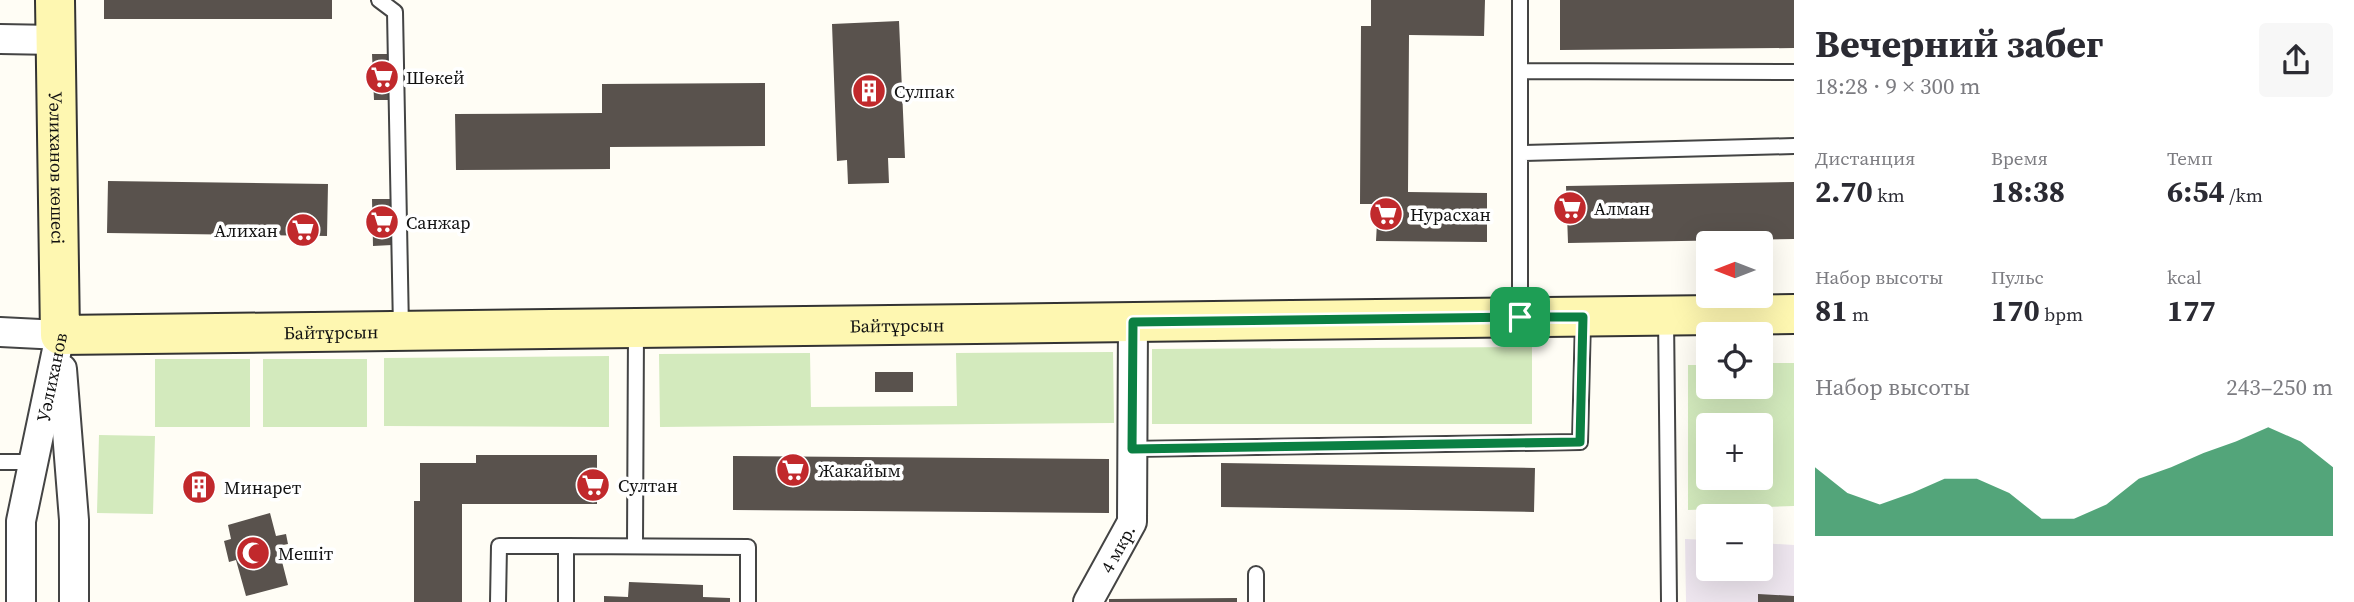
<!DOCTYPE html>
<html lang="ru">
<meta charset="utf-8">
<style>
body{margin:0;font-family:"Source Serif 4",serif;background:#f7f7f7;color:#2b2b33;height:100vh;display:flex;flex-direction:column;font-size:26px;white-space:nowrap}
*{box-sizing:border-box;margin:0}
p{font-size:23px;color:#7c7c81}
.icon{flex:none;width:38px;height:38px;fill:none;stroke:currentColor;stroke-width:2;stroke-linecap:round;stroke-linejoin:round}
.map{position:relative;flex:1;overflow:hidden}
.side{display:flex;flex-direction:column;background:#fff;width:560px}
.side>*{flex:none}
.needle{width:46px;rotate:270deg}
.fabs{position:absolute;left:1696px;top:231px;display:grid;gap:14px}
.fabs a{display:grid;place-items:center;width:77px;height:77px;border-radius:7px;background:#fff;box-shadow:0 7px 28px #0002;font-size:35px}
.pin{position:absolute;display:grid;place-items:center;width:60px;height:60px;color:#fff;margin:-30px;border-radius:14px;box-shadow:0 4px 10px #0006}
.round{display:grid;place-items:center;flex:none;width:74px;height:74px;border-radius:7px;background:#f7f7f7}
.headline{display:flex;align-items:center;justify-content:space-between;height:119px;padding:0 21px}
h1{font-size:38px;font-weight:700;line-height:52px}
.stats{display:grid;grid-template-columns:repeat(3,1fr);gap:10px;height:119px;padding:7px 21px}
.stats div{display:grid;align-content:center}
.stats b{font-size:30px;font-weight:700}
.stats small{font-size:19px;font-weight:400}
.stats p{font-size:19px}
.chart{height:196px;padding:14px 21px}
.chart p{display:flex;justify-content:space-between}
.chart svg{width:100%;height:126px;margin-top:7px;fill:#0b8043;opacity:.7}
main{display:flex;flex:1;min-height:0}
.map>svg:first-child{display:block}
.industrial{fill:#eee6ef}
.green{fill:#d3eabd;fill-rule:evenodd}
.building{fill:#59524d}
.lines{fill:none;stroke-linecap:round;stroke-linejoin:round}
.lane-casing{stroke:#444;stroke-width:18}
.street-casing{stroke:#444;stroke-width:32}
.secondary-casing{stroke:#333;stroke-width:42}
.lane{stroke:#fff;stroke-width:14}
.street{stroke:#fff;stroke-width:28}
.secondary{stroke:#fef7b1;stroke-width:38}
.route-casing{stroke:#fff;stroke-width:14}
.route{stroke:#0b8043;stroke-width:9}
.labels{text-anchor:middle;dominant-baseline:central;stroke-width:7;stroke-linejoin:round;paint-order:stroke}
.poi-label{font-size:18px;fill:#111;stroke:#fff;text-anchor:start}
.street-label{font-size:18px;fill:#111;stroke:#fff}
</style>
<main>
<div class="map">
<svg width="1794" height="602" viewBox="0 0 1794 602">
<rect width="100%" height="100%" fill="#fffdf5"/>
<path class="industrial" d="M1685 539 1708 540V569H1760L1761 543 1794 545V602H1686Z"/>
<path class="green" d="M1532 347V424H1152V349Z
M1113 352 1114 423 660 427 659 354 810 353 811 407 957 406 956 353Z
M609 356V427L384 426V358Z
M155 359H250V427H155Z
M263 359H367V427H263Z
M1761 363H1794V506L1688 510V365H1708V387H1760ZM1760 425V478H1708V425Z
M99 435 155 436 153 514 97 513Z"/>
<path class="building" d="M104 0H332V19H104Z
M1371 0H1485L1484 36 1409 35 1408 192 1487 193V242L1376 241 1378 204H1360L1361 26H1371Z
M1560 0H1794V48L1560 50Z
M899 21 905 158H888L889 183 848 184 847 160 837 161 832 24Z
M372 54H391L392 100H374Z
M765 83V146L610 147V169L456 170 455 114 602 113V84Z
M108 181 328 184 327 236 107 233Z
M1794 182V239L1568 243 1566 186Z
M372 199H391L392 245 373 246Z
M875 372H913V392H875Z
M476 455H597V504H462V602H414V501H420V463H476Z
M733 456 1109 459V513L733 510Z
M1221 463 1535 468 1534 512 1221 507Z
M270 513 276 536 286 534 288 544 278 546 288 585 246 596 236 560 229 562 224 541 231 539 228 525Z
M629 582 703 585V597L730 598V602H604V596L628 597Z
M1758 594 1794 596V602H1758Z
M1237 598V602H1109V599Z"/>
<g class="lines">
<g class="lane-casing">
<path id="lane" d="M379 0 395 12 401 329
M1520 71 1794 72
M1520 153 1794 146
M1520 316V1
M1666 316 1669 602
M1132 449 1580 442 1583 318
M0 462H33
M635 546 636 329
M498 602 499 546H566
M566 602V546L748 547V602
M1256 602V574"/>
</g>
<g class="street-casing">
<g id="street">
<path d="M0 39 56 40"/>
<path d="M0 332 60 335"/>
<path d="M62 369 74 520V602"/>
<path id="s1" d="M21 602V521L60 335"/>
<path id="s2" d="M1088 602 1132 522 1133 322"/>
</g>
</g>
<g class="secondary-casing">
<g id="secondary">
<path id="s3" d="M55 0 60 335 1794 314"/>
</g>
</g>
<use href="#lane" class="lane"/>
<use href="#street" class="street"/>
<use href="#secondary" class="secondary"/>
</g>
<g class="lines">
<g class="route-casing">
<path id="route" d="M1520 317H1583L1580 442 1132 449 1133 322Z"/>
</g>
<use href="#route" class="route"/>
</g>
<defs>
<g id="supermarket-disc" transform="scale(1.75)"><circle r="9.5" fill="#c1292c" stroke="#fff"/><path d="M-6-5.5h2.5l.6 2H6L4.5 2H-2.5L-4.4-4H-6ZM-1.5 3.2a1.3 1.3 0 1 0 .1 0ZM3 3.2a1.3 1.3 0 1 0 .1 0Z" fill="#fff"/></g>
<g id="building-disc" transform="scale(1.75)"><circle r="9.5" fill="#c1292c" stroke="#fff"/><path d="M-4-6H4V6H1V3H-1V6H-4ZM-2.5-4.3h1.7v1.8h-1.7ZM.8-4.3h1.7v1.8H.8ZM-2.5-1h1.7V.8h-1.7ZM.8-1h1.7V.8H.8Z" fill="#fff"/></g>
<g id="mosque-disc" transform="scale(1.75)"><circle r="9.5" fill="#c1292c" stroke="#fff"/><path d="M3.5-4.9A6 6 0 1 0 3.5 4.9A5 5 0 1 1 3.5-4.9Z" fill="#fff"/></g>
</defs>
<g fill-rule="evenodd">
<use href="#supermarket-disc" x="382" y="77"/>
<use href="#building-disc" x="869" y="91"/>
<use href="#supermarket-disc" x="1570" y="208"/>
<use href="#supermarket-disc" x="1386" y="214"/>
<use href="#supermarket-disc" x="382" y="222"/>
<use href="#supermarket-disc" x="303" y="230"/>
<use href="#supermarket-disc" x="793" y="470"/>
<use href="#supermarket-disc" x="593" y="485"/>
<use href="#building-disc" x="199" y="487"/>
<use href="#mosque-disc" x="253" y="553"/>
</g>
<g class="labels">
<g class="poi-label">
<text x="406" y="77">Шөкей</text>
<text x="894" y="91">Сулпак</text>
<text x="1594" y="208">Алман</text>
<text x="1410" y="214">Нурасхан</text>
<text x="406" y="222">Санжар</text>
<text x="278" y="230" text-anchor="end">Алихан</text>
<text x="818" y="470">Жакайым</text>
<text x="618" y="485">Султан</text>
<text x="224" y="487">Минарет</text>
<text x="278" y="553">Мешіт</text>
</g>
<g class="street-label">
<text stroke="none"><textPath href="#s3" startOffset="168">Уәлиханов көшесі</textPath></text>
<text stroke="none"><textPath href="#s3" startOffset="1172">Байтұрсын</textPath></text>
<text stroke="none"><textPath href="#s3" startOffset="606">Байтұрсын</textPath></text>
<text stroke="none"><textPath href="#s1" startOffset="228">Уәлиханов</textPath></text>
<text stroke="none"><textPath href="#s2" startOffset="61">4 мкр.</textPath></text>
</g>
</g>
</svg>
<div class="fabs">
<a><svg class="needle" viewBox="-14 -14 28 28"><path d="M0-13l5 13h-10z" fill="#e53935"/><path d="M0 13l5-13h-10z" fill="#7c7c81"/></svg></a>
<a><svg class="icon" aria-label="locate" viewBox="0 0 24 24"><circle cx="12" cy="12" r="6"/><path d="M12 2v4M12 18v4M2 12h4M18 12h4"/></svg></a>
<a>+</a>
<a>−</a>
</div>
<div class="pin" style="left:1520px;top:317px;background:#1e9e55"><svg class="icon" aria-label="arrive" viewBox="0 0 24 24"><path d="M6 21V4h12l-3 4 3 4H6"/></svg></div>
</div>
<section class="side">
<div class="headline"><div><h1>Вечерний забег</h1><p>18:28 · 9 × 300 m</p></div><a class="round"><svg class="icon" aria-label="share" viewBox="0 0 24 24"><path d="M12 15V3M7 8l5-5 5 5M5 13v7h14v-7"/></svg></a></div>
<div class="stats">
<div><p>Дистанция</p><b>2.70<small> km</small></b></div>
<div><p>Время</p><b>18:38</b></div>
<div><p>Темп</p><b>6:54<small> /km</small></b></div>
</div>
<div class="stats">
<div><p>Набор высоты</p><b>81<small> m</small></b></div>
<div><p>Пульс</p><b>170<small> bpm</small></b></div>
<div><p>kcal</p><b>177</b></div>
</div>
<div class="chart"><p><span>Набор высоты</span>243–250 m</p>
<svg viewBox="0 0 160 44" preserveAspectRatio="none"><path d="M0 44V20L10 29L20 33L30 29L40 24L50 24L60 29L70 38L80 38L90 33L100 24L110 20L120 15L130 11L140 6L150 11L160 20V44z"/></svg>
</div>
</section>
</main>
